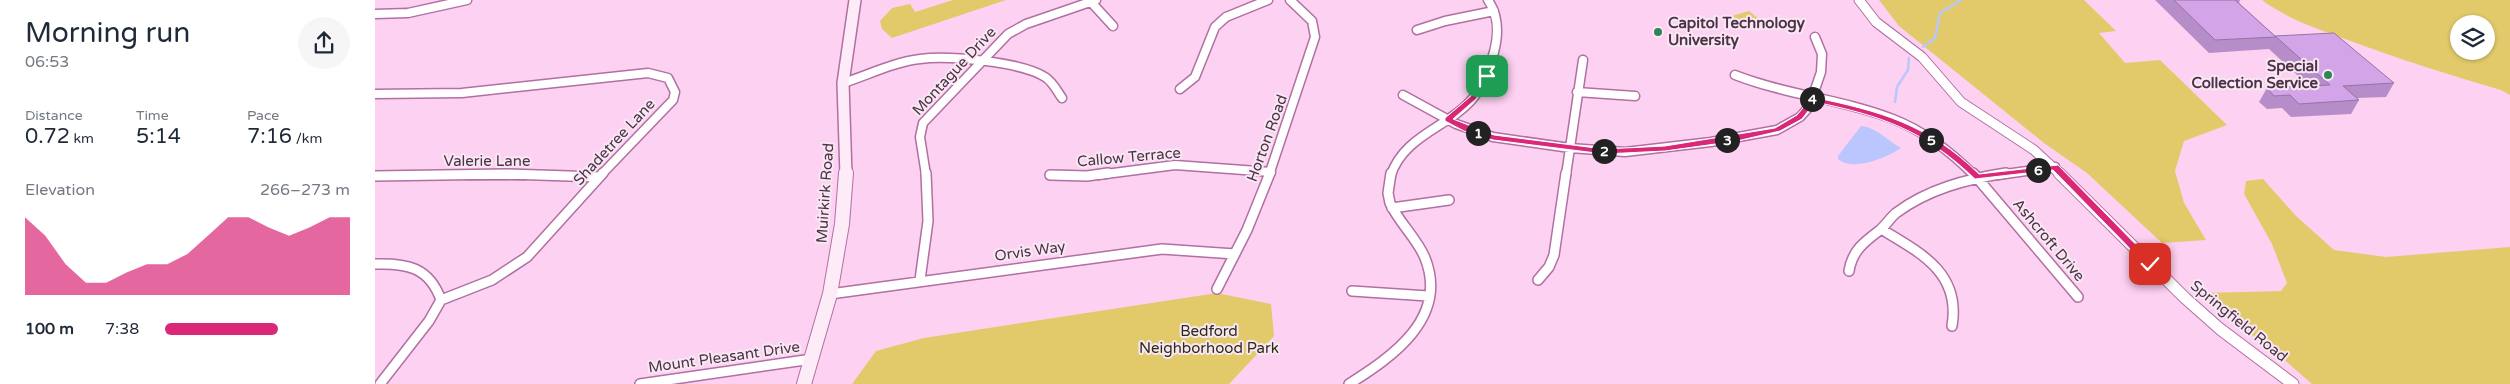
<!DOCTYPE html>
<meta charset="utf-8">
<style>
body{margin:0;font-family:"Varela Round",sans-serif;background:#f6f6f7;color:#1f2937;height:100vh;display:flex;flex-direction:column;font-size:19px;white-space:nowrap}
*{box-sizing:border-box;margin:0}
p{font-size:16px;color:#747a83}
.icon{flex:none;width:28px;height:28px;fill:none;stroke:currentColor;stroke-width:2;stroke-linecap:round;stroke-linejoin:round}
.map{position:relative;flex:1;overflow:hidden}
.drawer{display:flex;flex-direction:column;background:#fff;width:375px}
.drawer>*{flex:none}
.buttons{position:absolute;left:2075px;top:15px;display:grid;gap:10px}
.buttons a{display:grid;place-items:center;width:45px;height:45px;border-radius:50%;background:#fff;box-shadow:0 1px 4px #0004;font-size:25px}
.pin{position:absolute;display:grid;place-items:center;width:42px;height:42px;color:#fff;margin:-21px;border-radius:10px;box-shadow:0 2px 8px #0006}
.km{position:absolute;width:25px;height:25px;margin:-12px;border-radius:50%;background:#222;color:#fff;font-size:14px;line-height:25px;text-align:center}
.round{display:grid;place-items:center;flex:none;width:52px;height:52px;border-radius:26px;background:#f6f6f7}
.headline{display:flex;align-items:center;justify-content:space-between;height:85px;padding:0 25px}
h1{font-size:28px;font-weight:600;line-height:38px}
.stats{display:grid;grid-template-columns:repeat(3,1fr);gap:8px;height:85px;padding:5px 25px}
.stats div{display:grid;align-content:center}
.stats b{font-size:21px;font-weight:600}
.stats small{font-size:14px;font-weight:400}
.stats p{font-size:14px}
.chart{height:140px;padding:10px 25px}
.chart p{display:flex;justify-content:space-between}
.chart svg{width:100%;height:90px;margin-top:5px;fill:#db2777;opacity:.7}
ul{padding:0 25px;list-style:none;font-size:16px}
li{display:grid;grid-template-columns:80px 60px 1fr;align-items:center;height:38px}
li i{height:12px;border-radius:6px;background:#db2777}
main{display:flex;flex:1;min-height:0}
.map>svg:first-child{display:block}
.green{fill:#e2ca6a;fill-rule:evenodd}
.water{fill:#bac6fd}
.lines{fill:none;stroke-linecap:round;stroke-linejoin:round}
.stream{stroke:#bac6fd;stroke-width:2.5}
.minor-far1-casing{stroke:#b16fa2;stroke-width:11}
.minor-casing{stroke:#b16fa2;stroke-width:12}
.tertiary-far1-casing{stroke:#b16fa2;stroke-width:11}
.tertiary-casing{stroke:#b16fa2;stroke-width:13}
.secondary-far1-casing{stroke:#b16fa2;stroke-width:14}
.secondary-casing{stroke:#b16fa2;stroke-width:16}
.minor-far1{stroke:#fff;stroke-width:8}
.minor{stroke:#fff;stroke-width:9}
.tertiary-far1{stroke:#fff;stroke-width:9}
.tertiary{stroke:#fff;stroke-width:11}
.secondary-far1{stroke:#fdecf8;stroke-width:11}
.secondary{stroke:#fdecf8;stroke-width:14}
.wall{fill:#b68dc8}
.building{fill:#d4a4e8;stroke:#9473a2}
.route{fill:#db2777;stroke:#fff}
.poi-dot{fill:#328456;stroke:#f7e8f3;stroke-width:2}
.labels{text-anchor:middle;dominant-baseline:central;stroke-width:4;stroke-linejoin:round;paint-order:stroke}
.poi-label{font-size:15px;font-weight:bold;fill:#4d3147;stroke:#f7e8f3;text-anchor:start}
.street-label{font-size:15px;fill:#4d3147;stroke:#f7e8f3}
.park-label{font-size:15px;fill:#2e2a17;stroke:#f7e8f3}
</style>
<main>
<section class="drawer">
<div class="headline"><div><h1>Morning run</h1><p>06:53</p></div><a class="round"><svg class="icon" aria-label="share" viewBox="0 0 24 24"><path d="M12 15V3M7 8l5-5 5 5M5 13v7h14v-7"/></svg></a></div>
<div class="stats">
<div><p>Distance</p><b>0.72<small> km</small></b></div>
<div><p>Time</p><b>5:14</b></div>
<div><p>Pace</p><b>7:16<small> /km</small></b></div>
</div>
<div class="chart"><p><span>Elevation</span>266–273 m</p>
<svg viewBox="0 0 160 44" preserveAspectRatio="none"><path d="M0 44V6L10 15L20 29L30 38L40 38L50 33L60 29L70 29L80 24L90 15L100 6L110 6L120 11L130 15L140 11L150 6L160 6V44z"/></svg>
</div>
<ul>
<li><b>100 m</b>7:38<i style="width:61%"></i></li>
</ul>
</section>
<div class="map">
<svg width="2135" height="384" viewBox="0 0 2135 384">
<rect width="100%" height="100%" fill="#fdd1f1"/>
<path class="green" d="M578 0H631L517 38 507 29 505 21 517 8 535 4 540 12Z
M1504 0H1709L1741 31 1724 33 1750 63 1785 60 1852 125 1809 141 1800 171 1809 203 1831 240 1787 243 1712 173 1669 143 1524 26Z
M1887 0H2135V95L2126 90C2074 75 2024 59 1973 40 1944 29 1912 19 1887 0ZM2084 24H2111V51H2084Z
M1374 11 1385 20 1357 28 1347 19Z
M1888 179 1921 216 1959 250 2011 257 2135 247V384H1937L1906 357 1837 305 1827 293 1906 291 1912 283 1897 244 1869 194 1871 181Z
M842 293 896 304 899 336 854 384H477L501 351 549 338Z"/>
<path class="water" d="M1486 126C1501 127 1513 141 1526 148 1511 158 1478 172 1463 159V156Z"/>
<g class="lines">
<path class="stream" d="M1548 47 1560 38 1565 13 1586 0
M1520 102 1522 87 1533 70 1534 58"/>
<g class="minor-far1-casing">
<path id="minor-far1" d="M716 2 738 26
M0 14 33 13 92 0
M1042 30 1070 21 1119 11
M1360 75C1411 95 1467 99 1518 119 1549 131 1576 152 1599 175
M468 83C493 75 519 62 545 59 573 55 647 62 670 77 678 82 682 91 687 98
M805 89 820 77 840 27 851 17 893 0
M1202 92 1260 96
M0 94 87 93 273 73 293 78 300 92 298 100 226 175
M1028 95 1081 124 1118 137 1195 148 1250 152 1336 142 1402 130 1425 117 1434 107 1446 72 1447 54 1440 37
M91 175H150
M551 175 545 137 548 123 633 34 651 24 721 0
M723 175 800 165 896 172
M894 175 940 37 937 21 915 0
M1016 175C1029 135 1075 127 1099 97 1110 84 1114 68 1119 52 1124 33 1124 16 1113 0
M1191 175 1208 60
M1623 175 1680 167"/>
</g>
<g class="minor-casing">
<path id="minor" d="M1598 173 1703 297
M675 175 712 176 733 173
M0 176 131 174 224 177
M1017 208 1074 200
M1506 229C1546 253 1586 273 1577 326
M0 264C32 263 54 267 66 300L54 321 5 384
M1474 271C1477 251 1489 242 1505 230 1511 225 1515 218 1521 213 1553 189 1592 179 1631 173
M545 280 553 221 551 173
M1163 280 1174 267 1179 255 1191 173
M842 289 872 230 895 173
M977 291 1053 296
M455 294 787 249 860 254
M66 300 117 280 152 257 228 173
M265 384 437 359
M974 384C1017 357 1074 318 1050 258 1042 238 1024 223 1015 203L1013 193 1016 173"/>
</g>
<g class="tertiary-far1-casing">
<path id="tertiary-far1" d="M1484 0 1501 22 1547 57 1586 102 1659 150 1686 175"/>
</g>
<g class="tertiary-casing">
<path id="tertiary" d="M1684 173 1810 298 1845 329 1918 384"/>
</g>
<g class="secondary-far1-casing">
<path id="secondary-far1" d="M471 175 468 83 480 0"/>
</g>
<g class="secondary-casing">
<path id="secondary" d="M429 384 455 294 467 224 471 173"/>
</g>
<use href="#minor-far1" class="minor-far1"/>
<use href="#minor" class="minor"/>
<use href="#tertiary-far1" class="tertiary-far1"/>
<use href="#tertiary" class="tertiary"/>
<use href="#secondary-far1" class="secondary-far1"/>
<use href="#secondary" class="secondary"/>
</g>
<path class="wall" d="M1780 0H1865L1864 3 1900 36 2019 83 2011 97 1982 98 1984 100 1976 114 1916 117 1907 108 1892 109 1884 102 1892 88 1934 86 1894 49 1834 53Z"/>
<path class="building" d="M1799 0H1860L1901 37 1840 40Z
M1959 33 2019 83 1968 86 1984 100 1924 104 1915 95 1899 96 1892 88 1955 85 1900 36Z"/>
<path class="route" d="M1109 74 1115 76 1101 99 1078 119 1119 135 1229 149 1290 146 1400 128 1422 115 1437 97C1505 111 1553 124 1604 174L1683 165 1780 264 1772 266 1678 170 1600 179C1549 130 1507 116 1440 102L1427 119 1405 131 1362 141 1290 151 1229 154 1118 140 1089 131 1070 121V118L1096 96Z"/>
<g class="poi-dot">
<circle cx="1283" cy="32" r="5"/>
<circle cx="1953" cy="75" r="5"/>
</g>
<g class="labels">
<g class="poi-label">
<text x="1293" y="23">Capitol Technology<tspan x="1293" dy="17">University</tspan></text>
<text x="1943" y="66" text-anchor="end">Special<tspan x="1943" dy="17">Collection Service</tspan></text>
</g>
<g class="street-label">
<text transform="translate(579 71) rotate(-47)">Montague Drive</text>
<text transform="translate(892 138) rotate(-70)">Horton Road</text>
<text transform="translate(239 142) rotate(-47)">Shadetree Lane</text>
<text transform="translate(754 157) rotate(-5)">Callow Terrace</text>
<text x="112" y="161">Valerie Lane</text>
<text transform="translate(450 193) rotate(-86)">Muirkirk Road</text>
<text transform="translate(1674 240) rotate(50)">Ashcroft Drive</text>
<text transform="translate(655 251) rotate(-8)">Orvis Way</text>
<text transform="translate(1864 321) rotate(39)">Springfield Road</text>
<text transform="translate(349 357) rotate(-8)">Mount Pleasant Drive</text>
</g>
<g class="park-label">
<text x="834" y="331">Bedford<tspan x="834" dy="17">Neighborhood Park</tspan></text>
</g>
</g>
</svg>
<div class="buttons">
<a><svg class="icon" aria-label="layers" viewBox="0 0 24 24"><path d="M12 4l9 5-9 5-9-5zM3 14l9 5 9-5"/></svg></a>
</div>
<div class="pin" style="left:1112px;top:76px;background:#1e9e55"><svg class="icon" aria-label="arrive" viewBox="0 0 24 24"><path d="M6 21V4h12l-3 4 3 4H6"/></svg></div>
<div class="pin" style="left:1775px;top:264px;background:#d93025"><svg class="icon" aria-label="check" viewBox="0 0 24 24"><path d="M5 12l5 5 9-10"/></svg></div>
<b class="km" style="left:1103px;top:133px">1</b>
<b class="km" style="left:1229px;top:151px">2</b>
<b class="km" style="left:1352px;top:140px">3</b>
<b class="km" style="left:1437px;top:99px">4</b>
<b class="km" style="left:1556px;top:140px">5</b>
<b class="km" style="left:1663px;top:170px">6</b>
</div>
</main>
